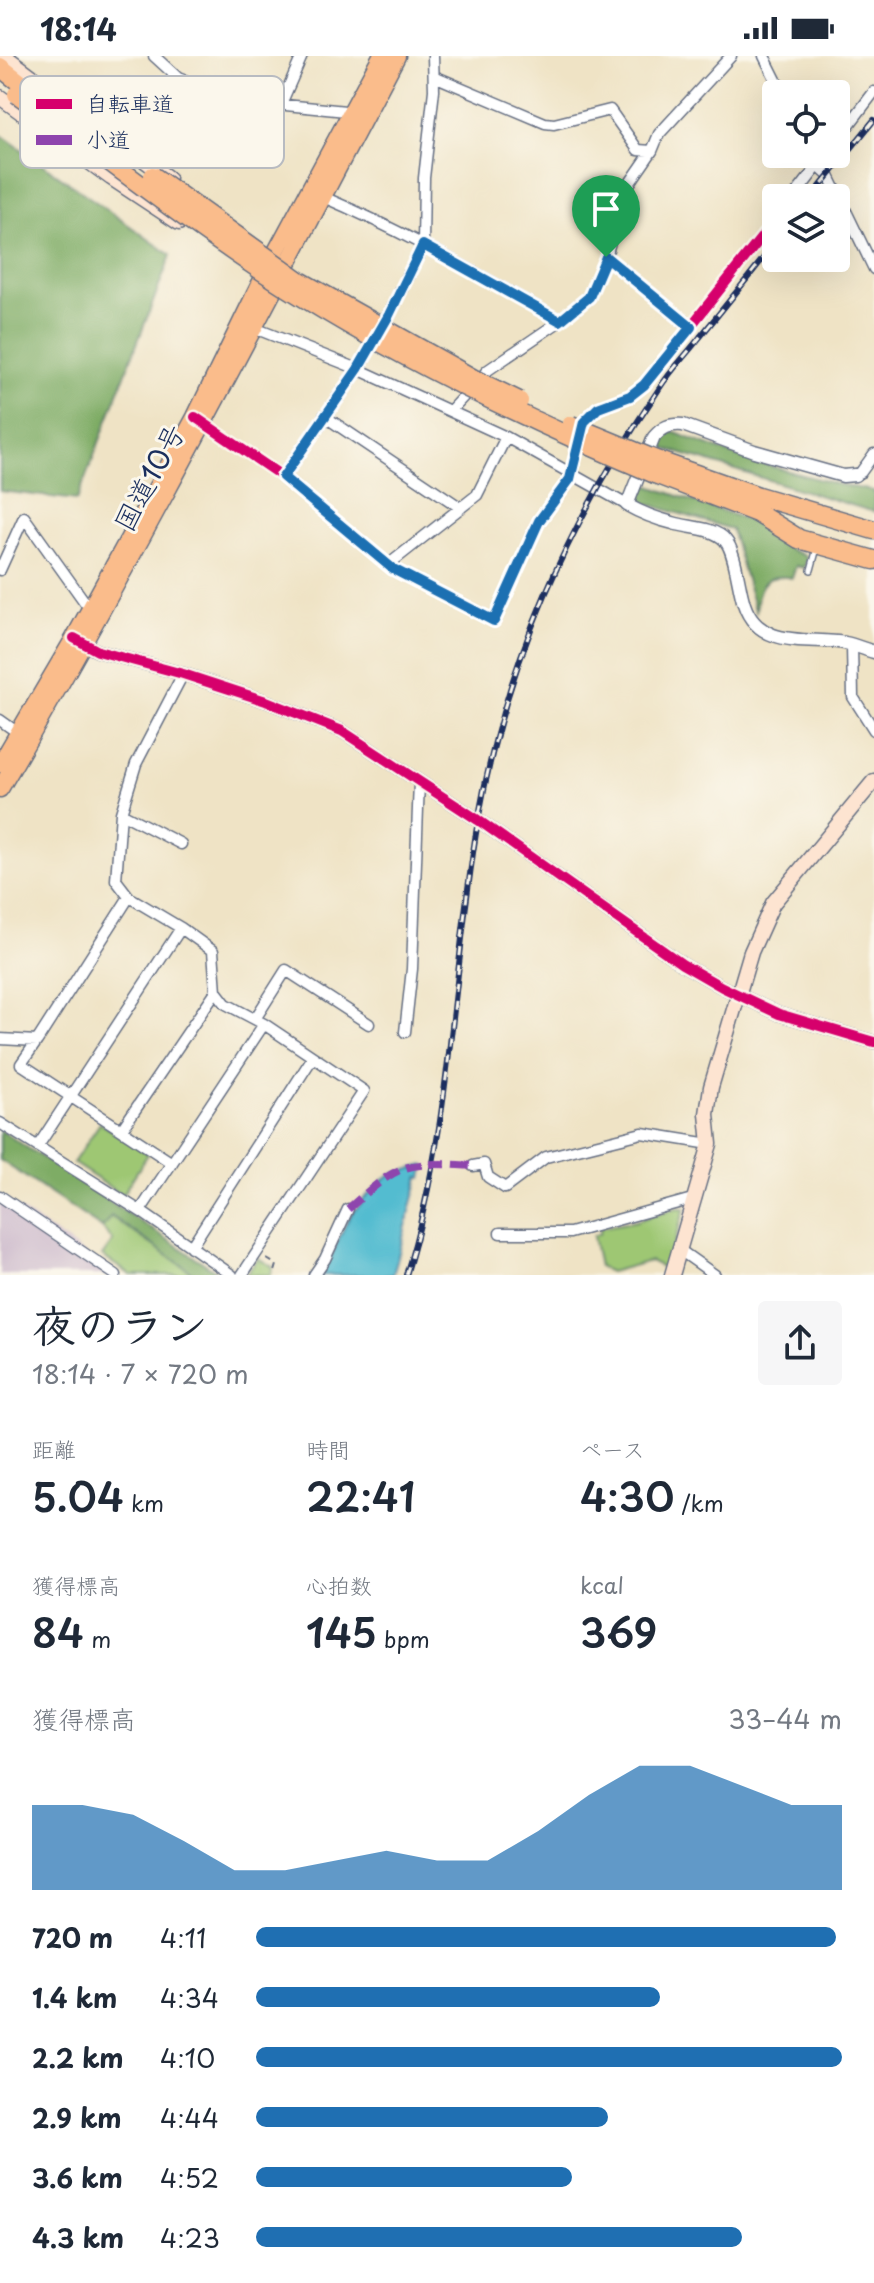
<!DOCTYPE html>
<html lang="ja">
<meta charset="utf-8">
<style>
body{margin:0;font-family:"Playpen Sans","Klee One",sans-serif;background:#f6f6f7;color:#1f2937;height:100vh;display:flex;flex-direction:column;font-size:30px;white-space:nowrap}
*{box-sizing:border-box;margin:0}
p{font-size:26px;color:#747a83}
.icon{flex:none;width:44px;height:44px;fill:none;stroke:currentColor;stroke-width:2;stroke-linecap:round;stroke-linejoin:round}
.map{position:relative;height:1219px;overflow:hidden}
.details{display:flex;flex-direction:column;background:#fff;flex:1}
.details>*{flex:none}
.buttons{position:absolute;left:762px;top:24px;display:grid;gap:16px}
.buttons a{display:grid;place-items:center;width:88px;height:88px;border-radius:8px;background:#fff;box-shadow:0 8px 32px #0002;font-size:40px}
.pin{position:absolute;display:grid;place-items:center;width:68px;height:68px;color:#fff;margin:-82px -34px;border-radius:50% 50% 50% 0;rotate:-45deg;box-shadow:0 0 8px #0007}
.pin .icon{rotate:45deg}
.round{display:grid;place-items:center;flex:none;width:84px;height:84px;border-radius:8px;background:#f6f6f7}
.head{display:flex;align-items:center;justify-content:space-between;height:136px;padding:0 32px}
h1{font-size:44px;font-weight:600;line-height:60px}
.stats{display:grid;grid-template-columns:repeat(3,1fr);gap:12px;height:136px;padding:8px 32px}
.stats div{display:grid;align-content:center}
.stats b{font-size:40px;font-weight:600}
.stats small{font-size:22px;font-weight:400}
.stats p{font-size:22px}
.chart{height:224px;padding:16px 32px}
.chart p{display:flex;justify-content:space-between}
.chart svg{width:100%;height:144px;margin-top:8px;fill:#1f6fb2;opacity:.7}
ul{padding:0 32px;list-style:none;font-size:26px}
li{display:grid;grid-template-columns:128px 96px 1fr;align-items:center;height:60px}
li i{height:20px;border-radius:10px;background:#1f6fb2}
.status{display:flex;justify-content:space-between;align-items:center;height:56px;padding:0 40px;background:#fff;direction:ltr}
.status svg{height:22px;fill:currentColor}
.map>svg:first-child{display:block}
.industrial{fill:#cfbdce}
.green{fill:#9ec773;stroke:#5c7b68;stroke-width:2}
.forest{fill:#7eac65;stroke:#4c6e62;stroke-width:2}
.water{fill:#53bcd0;stroke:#377697;stroke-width:2}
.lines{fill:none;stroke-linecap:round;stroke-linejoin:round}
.service-casing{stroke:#656e82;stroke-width:8}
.minor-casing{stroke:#656e82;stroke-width:13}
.tertiary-casing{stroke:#656e82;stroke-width:15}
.secondary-casing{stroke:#656e82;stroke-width:17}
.trunk-casing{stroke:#656e82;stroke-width:19}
.motorway-casing{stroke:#656e82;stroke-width:21}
.path{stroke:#656e82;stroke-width:2;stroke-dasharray:6 6;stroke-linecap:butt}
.service{stroke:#fff;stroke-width:5}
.minor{stroke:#fff;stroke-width:10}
.tertiary{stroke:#fff;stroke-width:12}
.secondary{stroke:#fde4d1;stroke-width:14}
.trunk{stroke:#fabc8b;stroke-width:16}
.motorway{stroke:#fabc8b;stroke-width:18}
.rail-casing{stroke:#1b2f5e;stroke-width:6}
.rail{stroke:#fbf7ec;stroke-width:3;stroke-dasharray:9;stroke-linecap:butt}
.motorway-bridge-casing{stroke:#656e82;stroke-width:21;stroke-linecap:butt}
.motorway-bridge{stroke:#fabc8b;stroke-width:18}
.quiet{stroke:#8e44ad;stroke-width:8;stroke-dasharray:16 8;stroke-linecap:butt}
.cycleway-casing{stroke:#fbf7ec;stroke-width:15}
.cycleway{stroke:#d6006c;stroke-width:10}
.route-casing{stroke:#fff;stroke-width:16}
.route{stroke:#1f6fb2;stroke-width:10}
.labels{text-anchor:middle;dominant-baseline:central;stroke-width:6;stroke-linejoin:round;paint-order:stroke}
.street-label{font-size:28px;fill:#1b2f5e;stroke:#fbf7ec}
.key{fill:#fbf7ec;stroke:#b8bbc1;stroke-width:2}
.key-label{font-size:22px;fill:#1b2f5e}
</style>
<div class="status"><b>18:14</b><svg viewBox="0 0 49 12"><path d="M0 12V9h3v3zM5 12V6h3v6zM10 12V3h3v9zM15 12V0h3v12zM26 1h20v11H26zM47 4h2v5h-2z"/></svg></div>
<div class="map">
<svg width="874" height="1219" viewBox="0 0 874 1219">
<rect width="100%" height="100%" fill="#fbf7ec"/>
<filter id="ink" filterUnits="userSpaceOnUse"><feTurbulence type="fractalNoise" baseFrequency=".0125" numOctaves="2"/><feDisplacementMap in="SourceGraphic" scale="16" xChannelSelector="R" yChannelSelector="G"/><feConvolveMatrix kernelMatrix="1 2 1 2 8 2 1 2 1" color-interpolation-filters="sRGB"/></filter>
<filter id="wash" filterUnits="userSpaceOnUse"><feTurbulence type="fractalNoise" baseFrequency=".006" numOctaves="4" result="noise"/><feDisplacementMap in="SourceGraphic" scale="32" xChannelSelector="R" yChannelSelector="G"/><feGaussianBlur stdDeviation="1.8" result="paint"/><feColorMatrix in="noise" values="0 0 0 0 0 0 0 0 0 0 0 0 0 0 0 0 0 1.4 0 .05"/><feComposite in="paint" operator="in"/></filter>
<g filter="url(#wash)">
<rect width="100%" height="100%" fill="#efe3c5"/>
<path class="industrial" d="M0 1140 116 1219H0Z"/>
<path class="green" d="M100 1067 148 1098 122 1139 73 1107Z
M677 1152H685L666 1213 650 1205 610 1216 599 1211 593 1180 600 1177V1172L636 1165Z
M110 1160 196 1219H131L102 1200 113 1185 102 1172Z
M258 1202 273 1211 270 1219H246Z"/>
<path class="forest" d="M0 78 171 199 77 444 0 435Z
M673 376 744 403 836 428 874 435V456L656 390 666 377Z
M644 428 768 471 789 493 807 501 804 512 796 510 792 522C763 516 757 531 756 557L731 473 644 447 640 439Z
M0 1074 222 1219H196L111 1160 102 1172 0 1104Z"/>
<path class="water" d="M425 1109 422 1122 419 1121 393 1219H321C337 1197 341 1164 362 1147L361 1145 389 1119Z"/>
</g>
<g filter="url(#ink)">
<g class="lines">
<g class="service-casing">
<path id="service" d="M811 514 817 492"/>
</g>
<g class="minor-casing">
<path id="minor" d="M154 0 178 22 234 44 356 56
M764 0 783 38
M434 20 545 67 554 68 610 54 638 94 652 95
M281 48 302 0
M836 86 874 36
M812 98 818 110 829 120 874 213
M141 101 156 78 174 18
M321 140C404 175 482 221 560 265
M793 142 827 98
M606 201 691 271
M254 275H262L358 313 506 381 627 449
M450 355 488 314 560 265 589 241 606 201 623 137 652 95 659 78 731 0
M324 360 461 452
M200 364 283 421 393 513 494 565 539 465 570 423 584 366 598 352 630 340 644 329 776 163
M855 419 861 416 874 398
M283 421 358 313 389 259 423 189 424 122 434 34 433 0
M388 509 477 439 506 381
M0 514 24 461 89 552
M852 589 853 641 874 674
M183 618 136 708 121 757 116 824 129 841 181 872 213 895 216 935 226 948 264 968 364 1035 242 1219
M0 664 21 679
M121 757 181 788
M255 963 286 914 369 968
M405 976 412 913 419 725
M0 983 37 985 129 841
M37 985 21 1008 172 1107
M0 1067 140 1155 232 1219
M122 1073 216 935
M38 1090 181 872
M473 1110 484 1108 488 1121 505 1132 546 1101 642 1077 710 1088
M0 1140 116 1219
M140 1155 264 968
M500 1177H570L696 1142
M191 1191 313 1001
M681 1195 715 1219
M314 1219 325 1203 348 1153"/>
</g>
<g class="tertiary-casing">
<path id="tertiary" d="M855 419 843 420 754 395 683 369C669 368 663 371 654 381L627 449C641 457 657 463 673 467 688 472 713 471 725 484 736 496 738 531 744 548 759 594 809 581 845 587 855 589 864 593 874 596
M76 584 98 595 183 618 266 645 342 675 478 764 682 908 722 931 779 958 874 986"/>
</g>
<g class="secondary-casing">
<path id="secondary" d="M5 0 168 122
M0 41 111 122 179 167
M672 1219 710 1088 707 1058 711 1031 751 896 773 847 874 725"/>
</g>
<g class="trunk-casing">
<path id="trunk" d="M0 708 74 582 195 361 273 201 381 0
M0 733C141 493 267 246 397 0"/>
</g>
<g class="motorway-casing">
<path id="motorway" d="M0 11 23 29
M656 404 758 440 874 474
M655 418 757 457 799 483 874 504"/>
</g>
<path class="path" d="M267 1203 277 1209 274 1219"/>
<use href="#service" class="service"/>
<use href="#minor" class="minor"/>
<use href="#tertiary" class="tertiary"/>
<use href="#secondary" class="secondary"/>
<use href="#trunk" class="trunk"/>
<use href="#motorway" class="motorway"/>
<g class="rail-casing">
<path id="rail" d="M811 142 874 64
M406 1219C452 1072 452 916 478 765 506 604 568 468 659 333 671 314 687 298 700 281 726 249 751 218 776 186"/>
</g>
<use href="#rail" class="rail"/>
<g class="motorway-bridge-casing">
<path id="motorway-bridge" d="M17 38C110 104 201 178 298 238 412 309 532 366 655 418
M153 120 300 225 474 323 519 345
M571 369 656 404"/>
</g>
<use href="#motorway-bridge" class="motorway-bridge"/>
<path class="quiet" d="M348 1153C400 1107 404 1105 473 1110"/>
<g class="cycleway-casing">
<path id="cycleway" d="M195 361 283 421 393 513 494 565 539 465 570 423 584 366 598 352 630 340 644 329 776 163
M74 582 98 595 183 618 266 645 342 675 478 764 682 908 722 931 779 958 874 986"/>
</g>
<use href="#cycleway" class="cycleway"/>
</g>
</g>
<g class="lines" filter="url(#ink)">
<g class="route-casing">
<path id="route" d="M423 189 560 265 589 241 606 201 691 271 644 329 630 340 598 352 584 366 570 423 539 465 494 565 393 513 283 421 358 313 389 259Z"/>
</g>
<use href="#route" class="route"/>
</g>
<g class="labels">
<g class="street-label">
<text transform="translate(148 421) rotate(-62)">国道10号</text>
</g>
</g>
<rect x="20" y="20" width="264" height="92" rx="12" class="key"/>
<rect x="36" y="43" width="36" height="10" fill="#d6006c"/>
<rect x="36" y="79" width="36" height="10" fill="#8e44ad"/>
<g class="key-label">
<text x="86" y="56">自転車道</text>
<text x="86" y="92">小道</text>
</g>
</svg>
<div class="buttons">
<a><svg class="icon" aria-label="locate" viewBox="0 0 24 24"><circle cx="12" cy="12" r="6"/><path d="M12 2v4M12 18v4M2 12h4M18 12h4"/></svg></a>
<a><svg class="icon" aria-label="layers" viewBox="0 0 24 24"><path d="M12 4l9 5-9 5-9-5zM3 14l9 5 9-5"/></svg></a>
</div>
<div class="pin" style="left:606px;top:201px;background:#1e9e55"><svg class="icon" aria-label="arrive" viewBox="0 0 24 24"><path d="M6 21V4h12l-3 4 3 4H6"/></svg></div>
</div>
<section class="details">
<div class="head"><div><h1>夜のラン</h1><p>18:14 · 7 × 720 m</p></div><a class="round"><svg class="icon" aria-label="share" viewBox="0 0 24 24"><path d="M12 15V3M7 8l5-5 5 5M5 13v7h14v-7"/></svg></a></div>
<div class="stats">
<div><p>距離</p><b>5.04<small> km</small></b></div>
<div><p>時間</p><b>22:41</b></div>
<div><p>ペース</p><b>4:30<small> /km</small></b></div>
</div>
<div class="stats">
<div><p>獲得標高</p><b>84<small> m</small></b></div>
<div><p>心拍数</p><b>145<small> bpm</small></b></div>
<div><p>kcal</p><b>369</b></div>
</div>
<div class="chart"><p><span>獲得標高</span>33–44 m</p>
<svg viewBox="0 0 160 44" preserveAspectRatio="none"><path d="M0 44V18L10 18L20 21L30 29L40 38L50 38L60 35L70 32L80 35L90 35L100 26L110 15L120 6L130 6L140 12L150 18L160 18V44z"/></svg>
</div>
<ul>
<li><b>720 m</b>4:11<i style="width:99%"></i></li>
<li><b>1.4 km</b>4:34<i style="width:69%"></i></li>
<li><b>2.2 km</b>4:10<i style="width:100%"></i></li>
<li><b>2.9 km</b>4:44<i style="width:60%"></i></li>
<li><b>3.6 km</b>4:52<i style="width:54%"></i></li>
<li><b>4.3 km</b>4:23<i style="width:83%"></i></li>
</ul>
</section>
